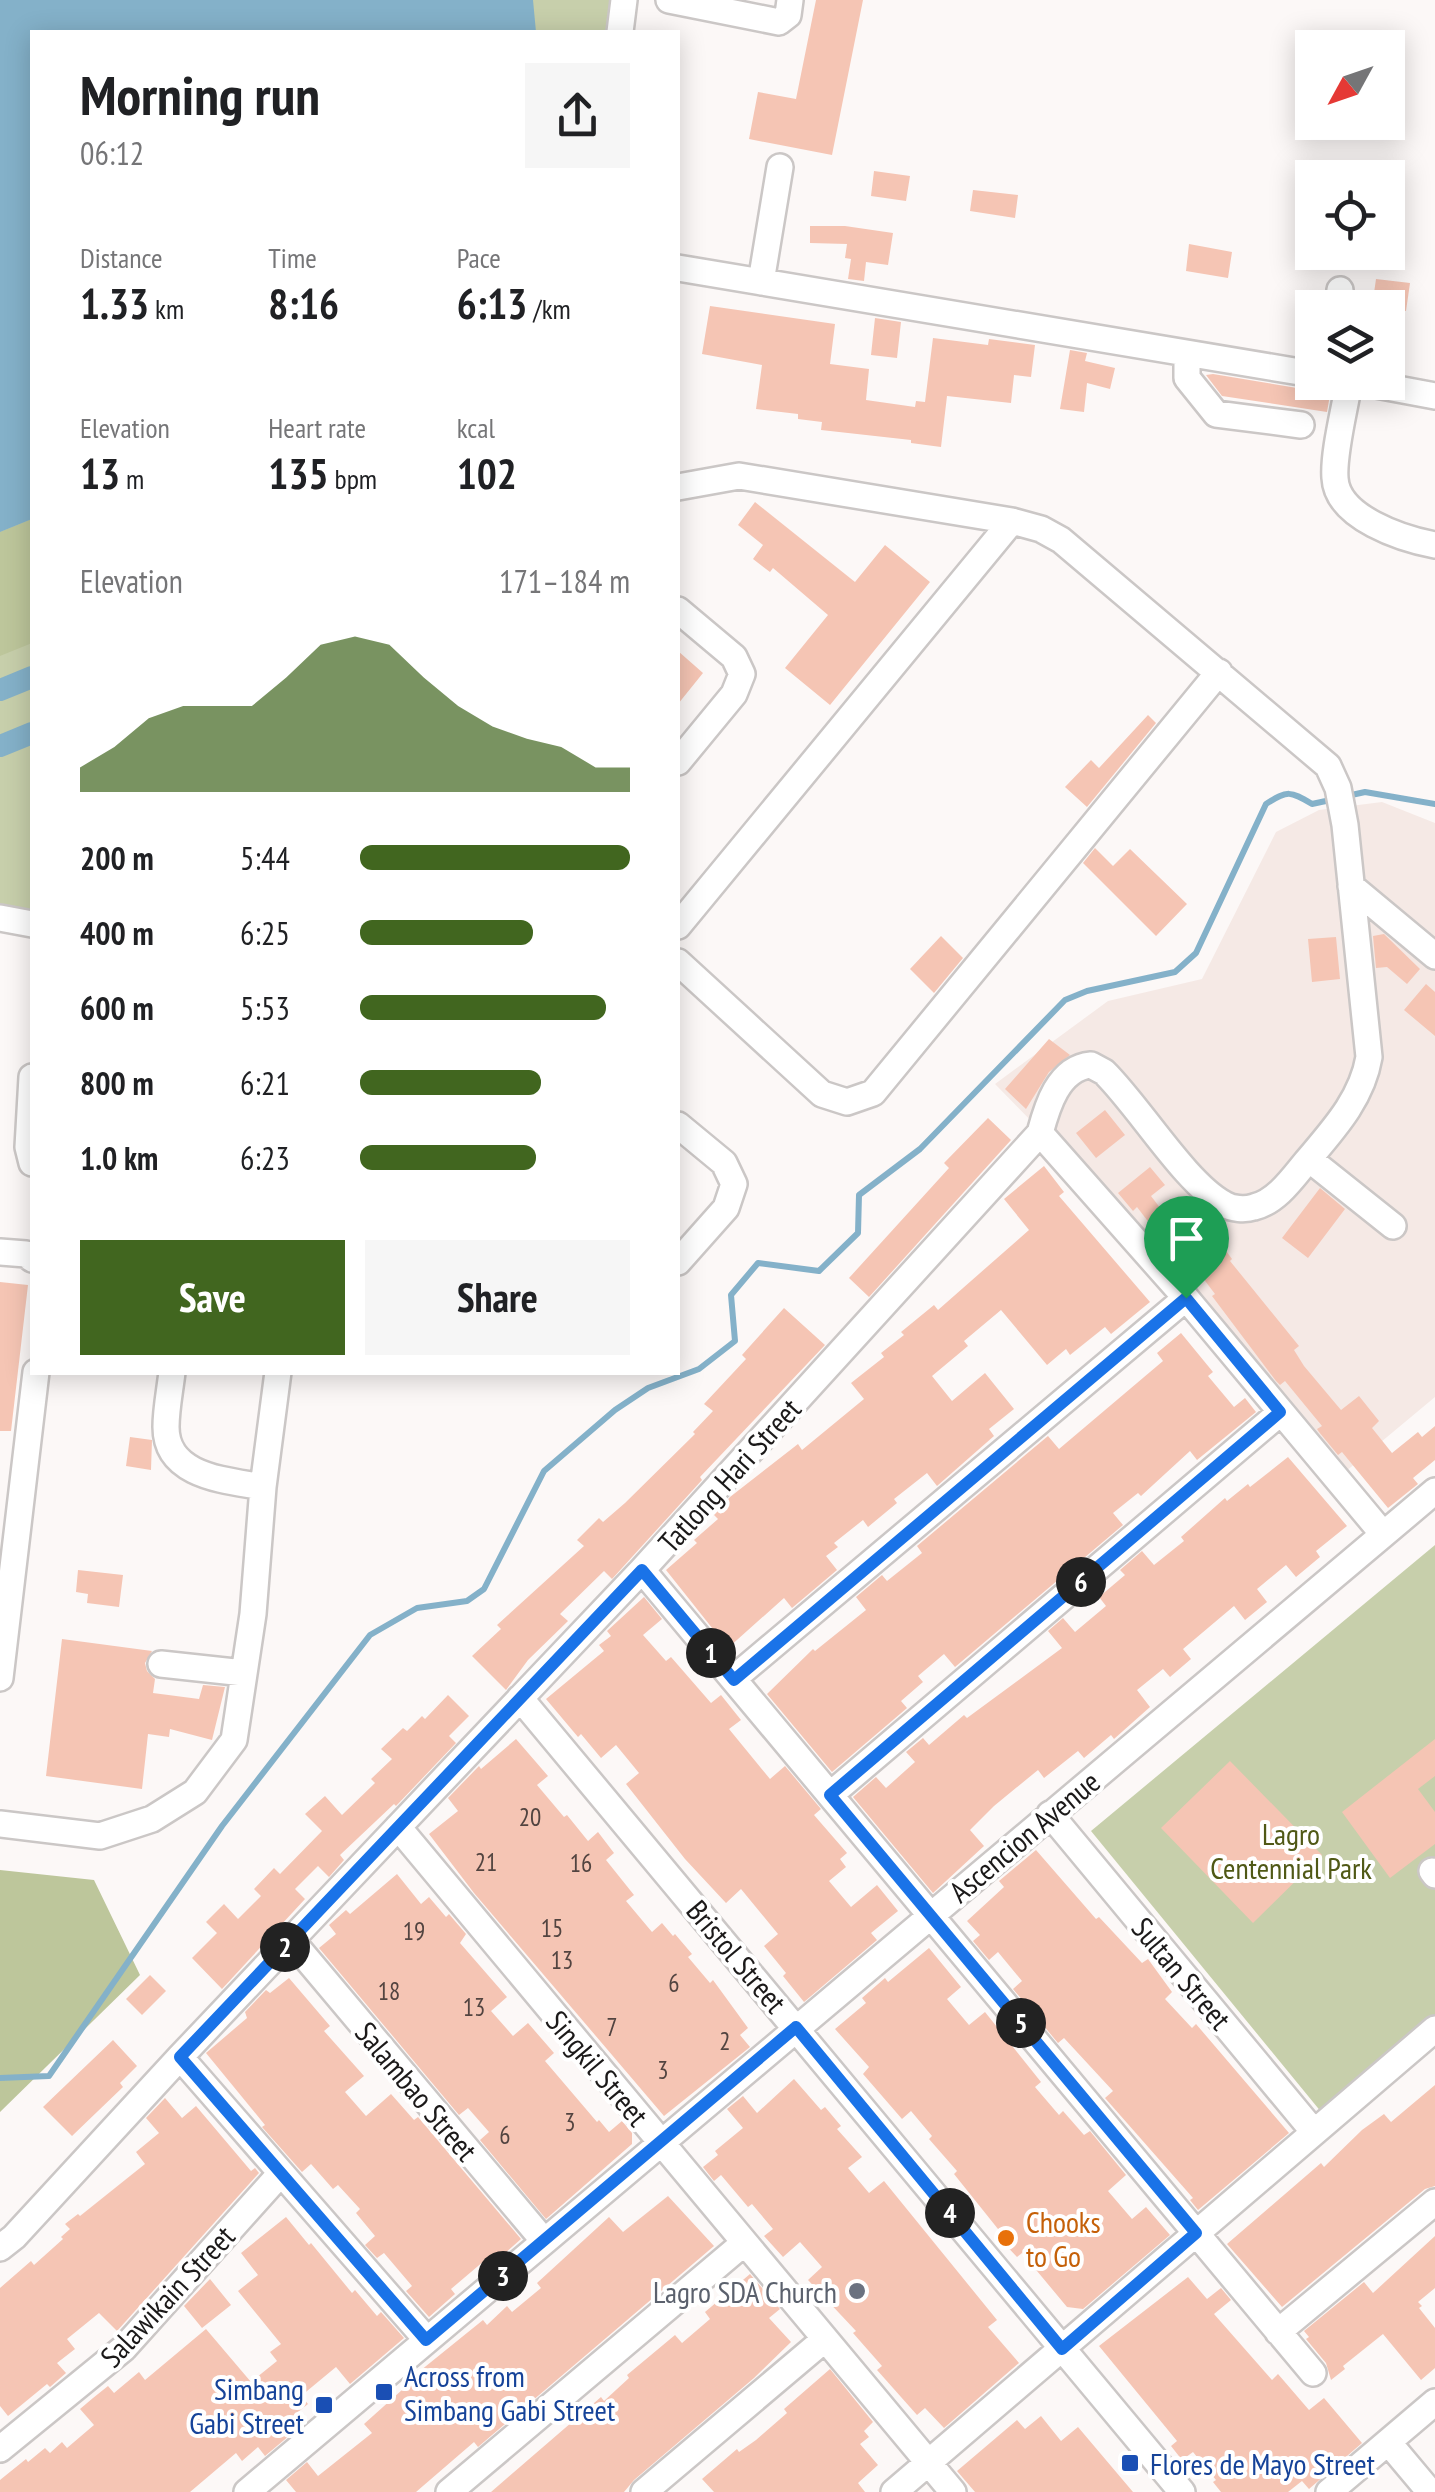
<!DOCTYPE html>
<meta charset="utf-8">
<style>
body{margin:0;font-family:"PT Sans Narrow",sans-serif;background:#f6f6f6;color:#202124;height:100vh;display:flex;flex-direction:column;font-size:38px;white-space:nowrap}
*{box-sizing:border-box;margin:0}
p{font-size:32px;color:#757577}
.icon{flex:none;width:55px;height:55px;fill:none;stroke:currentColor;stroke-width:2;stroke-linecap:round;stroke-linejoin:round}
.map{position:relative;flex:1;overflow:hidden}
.panel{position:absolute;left:30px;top:30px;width:650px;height:1345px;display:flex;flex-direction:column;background:#fff;border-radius:0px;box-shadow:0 5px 25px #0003}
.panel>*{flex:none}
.needle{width:65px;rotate:230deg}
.buttons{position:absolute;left:1295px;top:30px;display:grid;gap:20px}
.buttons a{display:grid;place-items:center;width:110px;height:110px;border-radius:0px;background:#fff;box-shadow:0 5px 25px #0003;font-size:50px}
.pin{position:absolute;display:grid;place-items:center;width:85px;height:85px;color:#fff;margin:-102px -42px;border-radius:50% 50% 50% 0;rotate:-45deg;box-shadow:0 0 10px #0007}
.pin .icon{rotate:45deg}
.km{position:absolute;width:50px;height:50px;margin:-25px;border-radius:50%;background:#222;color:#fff;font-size:28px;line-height:50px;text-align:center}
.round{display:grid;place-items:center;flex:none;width:105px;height:105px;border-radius:0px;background:#f6f6f6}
.summary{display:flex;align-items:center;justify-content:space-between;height:170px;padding:0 50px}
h1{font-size:55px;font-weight:800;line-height:75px}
.figures{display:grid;grid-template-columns:repeat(3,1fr);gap:15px;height:170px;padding:10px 50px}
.figures div{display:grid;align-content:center}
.figures b{font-size:42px;font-weight:800}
.figures small{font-size:28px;font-weight:400}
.figures p{font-size:28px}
.chart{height:280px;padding:20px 50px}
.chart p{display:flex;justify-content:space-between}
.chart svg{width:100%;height:180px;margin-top:10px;fill:#41661f;opacity:.7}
.action{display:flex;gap:20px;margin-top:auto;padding:20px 50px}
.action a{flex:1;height:115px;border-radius:0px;background:#41661f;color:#fff;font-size:40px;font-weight:800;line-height:115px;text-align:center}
.action a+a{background:#f6f6f6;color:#202124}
ul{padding:0 50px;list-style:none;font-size:32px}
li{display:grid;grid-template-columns:160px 120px 1fr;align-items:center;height:75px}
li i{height:25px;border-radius:12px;background:#41661f}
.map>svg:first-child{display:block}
.built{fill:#f5e9e5}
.green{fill:#c7cfab}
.forest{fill:#bdc69b}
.water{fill:#84b1c9}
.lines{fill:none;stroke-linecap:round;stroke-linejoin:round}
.stream{stroke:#84b1c9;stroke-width:6}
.canal{stroke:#84b1c9;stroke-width:22}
.building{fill:#f5c5b4}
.minor-casing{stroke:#cbc7c6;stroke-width:30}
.minor{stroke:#fff;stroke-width:25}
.route-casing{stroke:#fff;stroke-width:20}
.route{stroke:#1a73e8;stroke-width:12}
.food-dot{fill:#e8710a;stroke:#fff;stroke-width:4}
.worship-dot{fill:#6b7280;stroke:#fff;stroke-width:4}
.transit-dot{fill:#1a4fb4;stroke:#fff;stroke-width:4}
.labels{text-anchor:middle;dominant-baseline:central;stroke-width:8;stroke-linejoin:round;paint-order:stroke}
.number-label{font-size:25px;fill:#524440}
.street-label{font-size:30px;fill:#1b1919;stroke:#fff}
.park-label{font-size:30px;fill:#505916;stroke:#fff}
.food-label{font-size:30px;fill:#c56008;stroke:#fff;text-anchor:start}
.worship-label{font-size:30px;fill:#5b616d;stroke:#fff;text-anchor:end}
.transit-label{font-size:30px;fill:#164399;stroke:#fff;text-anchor:start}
</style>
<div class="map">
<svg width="1435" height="2492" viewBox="0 0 1435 2492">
<rect width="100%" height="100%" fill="#fcf8f7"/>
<path class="built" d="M1382 802 1435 823V1397L1345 1472 1155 1247 995 1084 1108 1001 1202 979 1276 832 1319 810Z"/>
<path class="green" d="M0 0H616L610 32H32V911L0 904Z
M1435 1545V2016L1322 2113 1091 1831Z"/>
<path class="forest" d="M32 519V643L0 656V532Z
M0 1870 94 1880 140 1975 0 2112Z"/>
<path class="water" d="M0 0H533L536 32H32V519L0 532Z"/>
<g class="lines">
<path class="stream" d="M1347 796 1365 792 1435 804
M0 2078 49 2076 222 1826 370 1635 417 1608 467 1601 484 1589 544 1471 615 1410 648 1388 699 1369 735 1341 731 1295 758 1263 819 1271 858 1233 859 1195 920 1149 1065 1000 1087 991 1175 972 1196 953 1266 804C1288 790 1290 791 1312 804L1335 799"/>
<path class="canal" d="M0 690 32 677
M0 746 32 733"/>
</g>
<path class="building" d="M816 0H863L832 155 749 139 758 92 796 99Z
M874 171 910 176 906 201 871 196Z
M973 190 1018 195 1015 218 970 211Z
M810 226H845L893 233 888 265 866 262 864 281 848 279 851 259 845 258 847 244 810 243Z
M1189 244 1232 252 1228 278 1186 271Z
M1376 279 1410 283 1406 311 1372 307Z
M710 306 835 324 830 364 869 369 866 400 915 407 916 401 925 402 933 338 988 345 989 339 1035 345 1031 377 1014 375 1011 403 947 396 941 447 911 443V440L821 430 822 422 798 419V414L756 409 762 365 702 354Z
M875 318 901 322 897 358 871 355Z
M1070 350 1087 353 1085 361 1115 368 1110 389 1087 383 1084 412 1060 409Z
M1213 374 1309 390 1331 389 1327 412 1222 396 1206 375Z
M755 502 855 582 885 545 930 582 830 705 785 668 828 615 773 568 770 572 753 559 763 545 738 525Z
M678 651 703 673 678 704Z
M1148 715 1156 723 1087 807 1065 787 1091 760 1099 768Z
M1095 848 1113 866 1130 849 1187 904 1156 936 1083 863Z
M1384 934 1420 969 1407 984 1387 967 1376 968 1373 936Z
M941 936 963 958 934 993 910 969Z
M1336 937 1340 979 1312 982 1308 939Z
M1426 984 1435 992V1036L1404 1010Z
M1049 1039 1070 1055 1049 1072 1026 1109 1005 1089Z
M1105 1110 1125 1135 1096 1158 1076 1133Z
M988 1118 1011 1140 869 1297 849 1278 949 1168 944 1163Z
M1044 1166 1064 1192 1059 1196 1150 1302 1111 1334 1105 1327 1070 1355 1066 1349 1047 1365 1001 1310 964 1341 968 1346 932 1376 952 1401 985 1373 1014 1409 989 1429 994 1436 937 1486 927 1473 894 1499 897 1503 868 1527 863 1520 834 1543 838 1547 826 1556 837 1570 792 1608 784 1598 728 1648 666 1570 697 1543 694 1540 718 1519 714 1515 730 1497 798 1444 802 1450 864 1399 851 1383 884 1357 881 1353 904 1335 901 1332 934 1305 938 1310 1029 1230 1004 1199Z
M1150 1167 1165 1185 1151 1196 1167 1217 1153 1228 1137 1207 1133 1211 1118 1193Z
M1320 1188 1345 1209 1308 1258 1282 1238Z
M1194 1204 1214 1226 1210 1229 1232 1259 1230 1261 1299 1346 1294 1350 1304 1366 1341 1410 1359 1396 1379 1421 1372 1428 1392 1453 1418 1432 1422 1437 1435 1426V1460L1413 1478 1418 1484 1388 1508 1342 1452 1338 1455 1319 1432 1317 1429 1322 1426 1285 1381 1280 1385 1276 1381 1212 1296 1215 1294 1184 1253 1181 1255 1161 1233Z
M0 1282 28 1285 11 1431H0Z
M784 1308 825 1345 700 1477 702 1480 612 1579 604 1571 560 1614 568 1621 528 1660 506 1690 472 1656 501 1629 497 1625 584 1546 577 1540 599 1518 603 1522 625 1503 695 1434 693 1432 713 1411 704 1404 746 1359 742 1355Z
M1181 1333 1213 1372 1208 1376 1234 1407 1245 1398 1256 1412 1197 1460 1190 1451 1141 1496 1138 1493 1113 1513 1123 1525 955 1667 944 1654 918 1676 923 1682 901 1701 907 1708 832 1772 767 1694 813 1649 815 1651 866 1610 856 1597 882 1575 887 1581 922 1553 917 1546 1048 1436 1059 1449 1163 1361 1157 1353Z
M130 1437 152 1440 151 1470 126 1466Z
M1288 1457 1347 1526 1316 1551 1320 1557 1296 1577 1286 1565 1257 1589 1267 1602 1245 1620 1234 1606 1183 1649 1191 1659 1170 1677 1163 1669 1137 1690 1150 1707 1114 1739 1111 1735 1084 1758 1078 1751 1044 1778 1038 1770 994 1806 970 1830 984 1846 933 1893 853 1797 876 1777 886 1788 915 1762 906 1752 923 1738 929 1745 964 1715 967 1718 1062 1648 1048 1631 1063 1618 1075 1632 1106 1606 1099 1597 1125 1575 1120 1570 1142 1551 1154 1565 1184 1541 1181 1537 1225 1498 1227 1501 1248 1484 1250 1487Z
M78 1570 123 1575 119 1607 87 1603 88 1594 76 1592Z
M644 1597 662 1619 643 1635 666 1661 671 1657 711 1703 721 1695 741 1720 729 1729 770 1779 785 1766 821 1809 814 1815 847 1853 840 1859 846 1867 829 1881 851 1907 877 1885 898 1911 871 1933 877 1940 804 2002 783 1976 786 1973 764 1946 778 1934 741 1889 726 1903 685 1859 626 1784 639 1773 616 1745 601 1758 581 1734 578 1737 546 1699 604 1651 599 1645 611 1636 607 1631Z
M62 1639 152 1651 145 1663 147 1671 155 1679 153 1693 199 1699 203 1685 225 1687 212 1740 170 1729 169 1737 148 1734 142 1789 46 1776Z
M448 1695 469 1716 449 1736 456 1743 396 1806 394 1804 340 1855 344 1860 329 1877 318 1866 295 1889 305 1899 222 1989 192 1958 217 1933 206 1922 224 1904 238 1919 261 1896 254 1889 274 1868 280 1874 322 1831 305 1814 325 1796 342 1815 375 1783 371 1779 392 1759 381 1749 403 1728 407 1731 422 1716 425 1719Z
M516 1739 548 1776 537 1785 564 1817 567 1815 588 1841 598 1832 614 1853 606 1860 634 1895 626 1901 652 1932 662 1923 673 1936 675 1934 692 1954 688 1957 710 1983 713 1980 748 2028 740 2035 750 2047 664 2116 474 1893 429 1834 458 1811 448 1798 479 1766 481 1769Z
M1435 1739V1776L1418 1789 1435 1812V1844L1390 1878 1342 1812Z
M1230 1761 1322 1855 1253 1923 1161 1828Z
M1036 1850 1096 1919 1099 1917 1142 1963 1148 1959 1172 1992 1165 1999 1192 2028 1196 2024 1289 2133 1198 2210 1190 2200 1193 2198 1105 2098 1113 2091 1064 2038 1058 2043 1013 1989 1022 1981 998 1952 989 1960 973 1941 980 1935 967 1921 1004 1887 999 1881Z
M397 1874 421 1904 429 1897 446 1917 449 1914 466 1934 460 1943 507 1997 491 2011 513 2036 528 2023 554 2053 545 2061 597 2122 599 2120 609 2132 622 2121 632 2133V2144L546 2219 480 2140 489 2132 468 2108 459 2115 319 1948 336 1934 329 1925 346 1910 350 1914Z
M929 1948 961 1987 947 1999 969 2025 985 2012 1041 2082 1035 2087 1059 2115 1063 2111 1084 2135 1090 2131 1126 2175 1108 2191 1132 2219 1146 2207 1170 2235 1083 2309 1067 2307 1022 2253 1017 2257 998 2237 1002 2234 954 2174 957 2171 929 2139 932 2136 911 2111 902 2119 863 2074 869 2067 835 2029 866 2003 862 1998 885 1978 888 1982Z
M150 1975 166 1991 142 2015 126 1999Z
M289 1978 330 2026 324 2031 364 2076 345 2092 366 2116 391 2094 414 2120 418 2117 521 2239 489 2267 484 2261 451 2289 455 2294 429 2317 406 2291 412 2286 384 2253 377 2258 365 2245 375 2236 356 2213 360 2209 338 2185 333 2189 311 2164 302 2172 262 2127 265 2125 206 2053 247 2018 245 2012 266 1990 270 1993Z
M113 2040 137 2066 120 2083 123 2087 72 2136 43 2107Z
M794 2079 821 2110 825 2107 841 2126 837 2129 862 2157 848 2168 869 2193 884 2181 997 2320 988 2327 1019 2363 944 2428 925 2408 917 2415 877 2370 882 2366 853 2333 856 2331 808 2280 822 2267 800 2242 783 2257 764 2236 773 2229 752 2204 748 2207 721 2175 714 2181 703 2167 718 2155 715 2151 743 2128 727 2109 743 2096 757 2113Z
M1435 2085V2186L1425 2189 1282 2307 1227 2244 1321 2163 1324 2167 1362 2130 1384 2114 1391 2122Z
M165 2098 182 2118 196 2106 251 2171 255 2168 259 2173 117 2331 99 2313 67 2339 75 2349 57 2363 66 2373 50 2387 47 2384 8 2416 0 2406V2288L31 2261 34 2265 63 2239 61 2237 70 2229 65 2224 78 2214 80 2216 145 2164 136 2152 159 2133 146 2118Z
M668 2196 714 2246 478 2447 474 2442 416 2492H296L286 2480 307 2462 318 2476 372 2433 364 2424 412 2381 410 2379 483 2320 487 2325 507 2306 512 2312 541 2288 537 2283 609 2217 623 2232Z
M286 2217 309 2245 311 2243 352 2293 355 2290 377 2316 381 2312 404 2338 350 2384 336 2367 301 2396 308 2404 288 2420 296 2430 265 2456 258 2447 242 2461 236 2453 190 2492H0V2480L26 2459 28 2462 45 2448 50 2453 62 2442 67 2448 94 2425 80 2409 93 2398 108 2386 114 2393 139 2372 145 2380 206 2329 251 2382 277 2361 270 2352 281 2344 238 2291 258 2275 241 2253Z
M1435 2236V2288L1418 2302 1422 2306 1419 2308 1435 2328V2368L1421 2380 1383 2334 1343 2366 1345 2369 1331 2380 1326 2363 1306 2339 1309 2337 1304 2331 1364 2282 1373 2293Z
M750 2274 780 2309 769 2318 791 2342 754 2378 634 2480 624 2492H491L601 2397 604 2401 629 2378 627 2375 675 2335 682 2343 710 2319 705 2312Z
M1188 2277 1207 2299 1221 2288 1231 2300 1214 2314 1272 2380 1278 2374 1309 2410 1324 2398 1362 2443 1309 2489 1302 2481 1288 2492H1221L1213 2482 1216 2480 1193 2452 1182 2460 1171 2446 1177 2441 1099 2346Z
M210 2279 231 2305 202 2328 184 2306Z
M830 2369 873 2422 864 2431 869 2437 860 2444 878 2465 858 2483 865 2492H714L702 2479 737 2449 739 2452 756 2440 787 2413 784 2409Z
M1041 2416 1061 2441 1078 2427 1133 2492H975L957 2471 1017 2420 1025 2429Z"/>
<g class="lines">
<g class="minor-casing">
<path id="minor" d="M669 0 779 22 788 15 790 0
M620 32 624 0
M678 268 1312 374
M761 282 780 167
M1338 308 1340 290
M1187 354V378L1216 414 1301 425
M1349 382C1345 408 1333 453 1335 478 1337 518 1403 539 1435 545
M1360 382 1435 396
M678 610 734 657 742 674 734 694 678 762
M1351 886 1435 956
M0 918 32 924
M678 926 1012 521
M678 962 822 1094 847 1102 873 1093 1219 672
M32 1077 28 1147 32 1163
M678 1125 724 1163 734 1184 726 1208 678 1262
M1040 1133 1186 1298 1383 1534
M1309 1159 1393 1226
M0 1252 26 1254 32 1259
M172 1372C170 1390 166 1409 166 1427 166 1477 226 1480 263 1487
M642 1570 1313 2373
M161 1664 244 1673
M0 1678 36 1372
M733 1679 1186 1298
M520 1698 1182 2492
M830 1795 1281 1412
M1050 1814 1314 2132
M0 1824 100 1836 152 1819 195 1792 234 1740 253 1614 263 1487 278 1372
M398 1827 953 2492
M1432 1871 1435 1875
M291 1940 544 2241
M180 2057 427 2340
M0 2248 14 2237 180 2057 642 1570 1040 1133C1047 1107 1058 1068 1091 1065L1104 1072C1139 1106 1185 1183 1224 1204 1232 1209 1245 1210 1254 1207 1276 1202 1292 1179 1306 1162 1333 1130 1362 1099 1369 1057L1345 825 1338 788 1328 766 1061 540 1041 529 1012 521 739 476 678 487
M1278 2332 1435 2202
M1388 2442 1430 2492
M0 2449 124 2348 281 2173
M247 2492 1435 1491
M449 2492 744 2243
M644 2492 825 2339
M894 2492 1435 2029
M1329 2492 1435 2402"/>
</g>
<use href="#minor" class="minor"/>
</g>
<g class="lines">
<g class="route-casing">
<path id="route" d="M1186 1298 1280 1412 830 1795 1196 2233 1062 2349 796 2027 426 2340 180 2057 642 1570 734 1680Z"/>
</g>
<use href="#route" class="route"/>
</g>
<circle class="food-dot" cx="1006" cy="2238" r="10"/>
<circle class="worship-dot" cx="857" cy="2291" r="10"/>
<g class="transit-dot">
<rect x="374" y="2382" width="20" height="20" rx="5"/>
<rect x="314" y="2395" width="20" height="20" rx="5"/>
<rect x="1120" y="2453" width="20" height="20" rx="5"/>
</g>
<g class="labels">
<g class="number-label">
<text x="530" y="1817">20</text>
<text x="486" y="1862">21</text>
<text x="581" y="1863">16</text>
<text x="552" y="1928">15</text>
<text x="414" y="1931">19</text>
<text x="562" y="1960">13</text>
<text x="674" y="1983">6</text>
<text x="389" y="1991">18</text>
<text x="474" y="2007">13</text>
<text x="612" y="2027">7</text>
<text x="725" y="2041">2</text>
<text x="663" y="2070">3</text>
<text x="570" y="2122">3</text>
<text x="505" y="2135">6</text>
</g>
<g class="street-label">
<text transform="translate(729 1475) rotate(-48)">Tatlong Hari Street</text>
<text transform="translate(1024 1836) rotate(-40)">Ascencion Avenue</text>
<text transform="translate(737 1956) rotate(50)">Bristol Street</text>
<text transform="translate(1182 1973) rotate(50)">Sultan Street</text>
<text transform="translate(598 2068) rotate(50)">Singkil Street</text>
<text transform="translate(417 2091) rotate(50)">Salambao Street</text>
<text transform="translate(167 2296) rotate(-47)">Salawikain Street</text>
</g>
<g class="park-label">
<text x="1291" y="1833">Lagro<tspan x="1291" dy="34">Centennial Park</tspan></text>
</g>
<g class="food-label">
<text x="1026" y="2221">Chooks<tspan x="1026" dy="34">to Go</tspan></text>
</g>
<g class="worship-label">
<text x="837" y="2291">Lagro SDA Church</text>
</g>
<g class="transit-label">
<text x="404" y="2375">Across from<tspan x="404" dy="34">Simbang Gabi Street</tspan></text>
<text x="304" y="2388" text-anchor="end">Simbang<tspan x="304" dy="34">Gabi Street</tspan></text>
<text x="1150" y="2463">Flores de Mayo Street</text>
</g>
</g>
</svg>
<div class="buttons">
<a><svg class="needle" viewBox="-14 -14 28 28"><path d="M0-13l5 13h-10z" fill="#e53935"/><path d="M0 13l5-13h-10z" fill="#757577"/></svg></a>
<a><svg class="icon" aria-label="locate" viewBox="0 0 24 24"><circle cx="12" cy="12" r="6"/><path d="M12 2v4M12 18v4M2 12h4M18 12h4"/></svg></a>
<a><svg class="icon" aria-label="layers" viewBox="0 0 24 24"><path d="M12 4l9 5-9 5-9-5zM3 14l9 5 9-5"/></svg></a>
</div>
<div class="pin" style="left:1186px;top:1298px;background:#1e9e55"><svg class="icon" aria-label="arrive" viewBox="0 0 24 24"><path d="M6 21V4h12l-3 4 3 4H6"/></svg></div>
<b class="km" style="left:711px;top:1653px">1</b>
<b class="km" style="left:285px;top:1947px">2</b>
<b class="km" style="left:503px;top:2276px">3</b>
<b class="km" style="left:950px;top:2213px">4</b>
<b class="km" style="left:1021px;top:2023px">5</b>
<b class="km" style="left:1081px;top:1582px">6</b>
<section class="panel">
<div class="summary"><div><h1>Morning run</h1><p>06:12</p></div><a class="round"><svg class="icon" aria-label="share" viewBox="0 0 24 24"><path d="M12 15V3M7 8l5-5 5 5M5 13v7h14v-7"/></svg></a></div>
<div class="figures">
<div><p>Distance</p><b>1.33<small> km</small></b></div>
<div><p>Time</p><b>8:16</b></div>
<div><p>Pace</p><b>6:13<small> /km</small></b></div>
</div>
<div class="figures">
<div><p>Elevation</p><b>13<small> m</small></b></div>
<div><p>Heart rate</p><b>135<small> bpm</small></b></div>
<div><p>kcal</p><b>102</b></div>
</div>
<div class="chart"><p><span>Elevation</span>171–184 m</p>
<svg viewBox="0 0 160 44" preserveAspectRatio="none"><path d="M0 44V38L10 33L20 26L30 23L40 23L50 23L60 16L70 8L80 6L90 8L100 16L110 23L120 28L130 31L140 33L150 38L160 38V44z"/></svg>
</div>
<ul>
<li><b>200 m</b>5:44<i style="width:100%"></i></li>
<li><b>400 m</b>6:25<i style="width:64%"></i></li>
<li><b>600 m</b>5:53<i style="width:91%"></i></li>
<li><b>800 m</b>6:21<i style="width:67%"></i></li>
<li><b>1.0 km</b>6:23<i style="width:65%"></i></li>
</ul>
<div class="action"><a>Save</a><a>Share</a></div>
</section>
</div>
